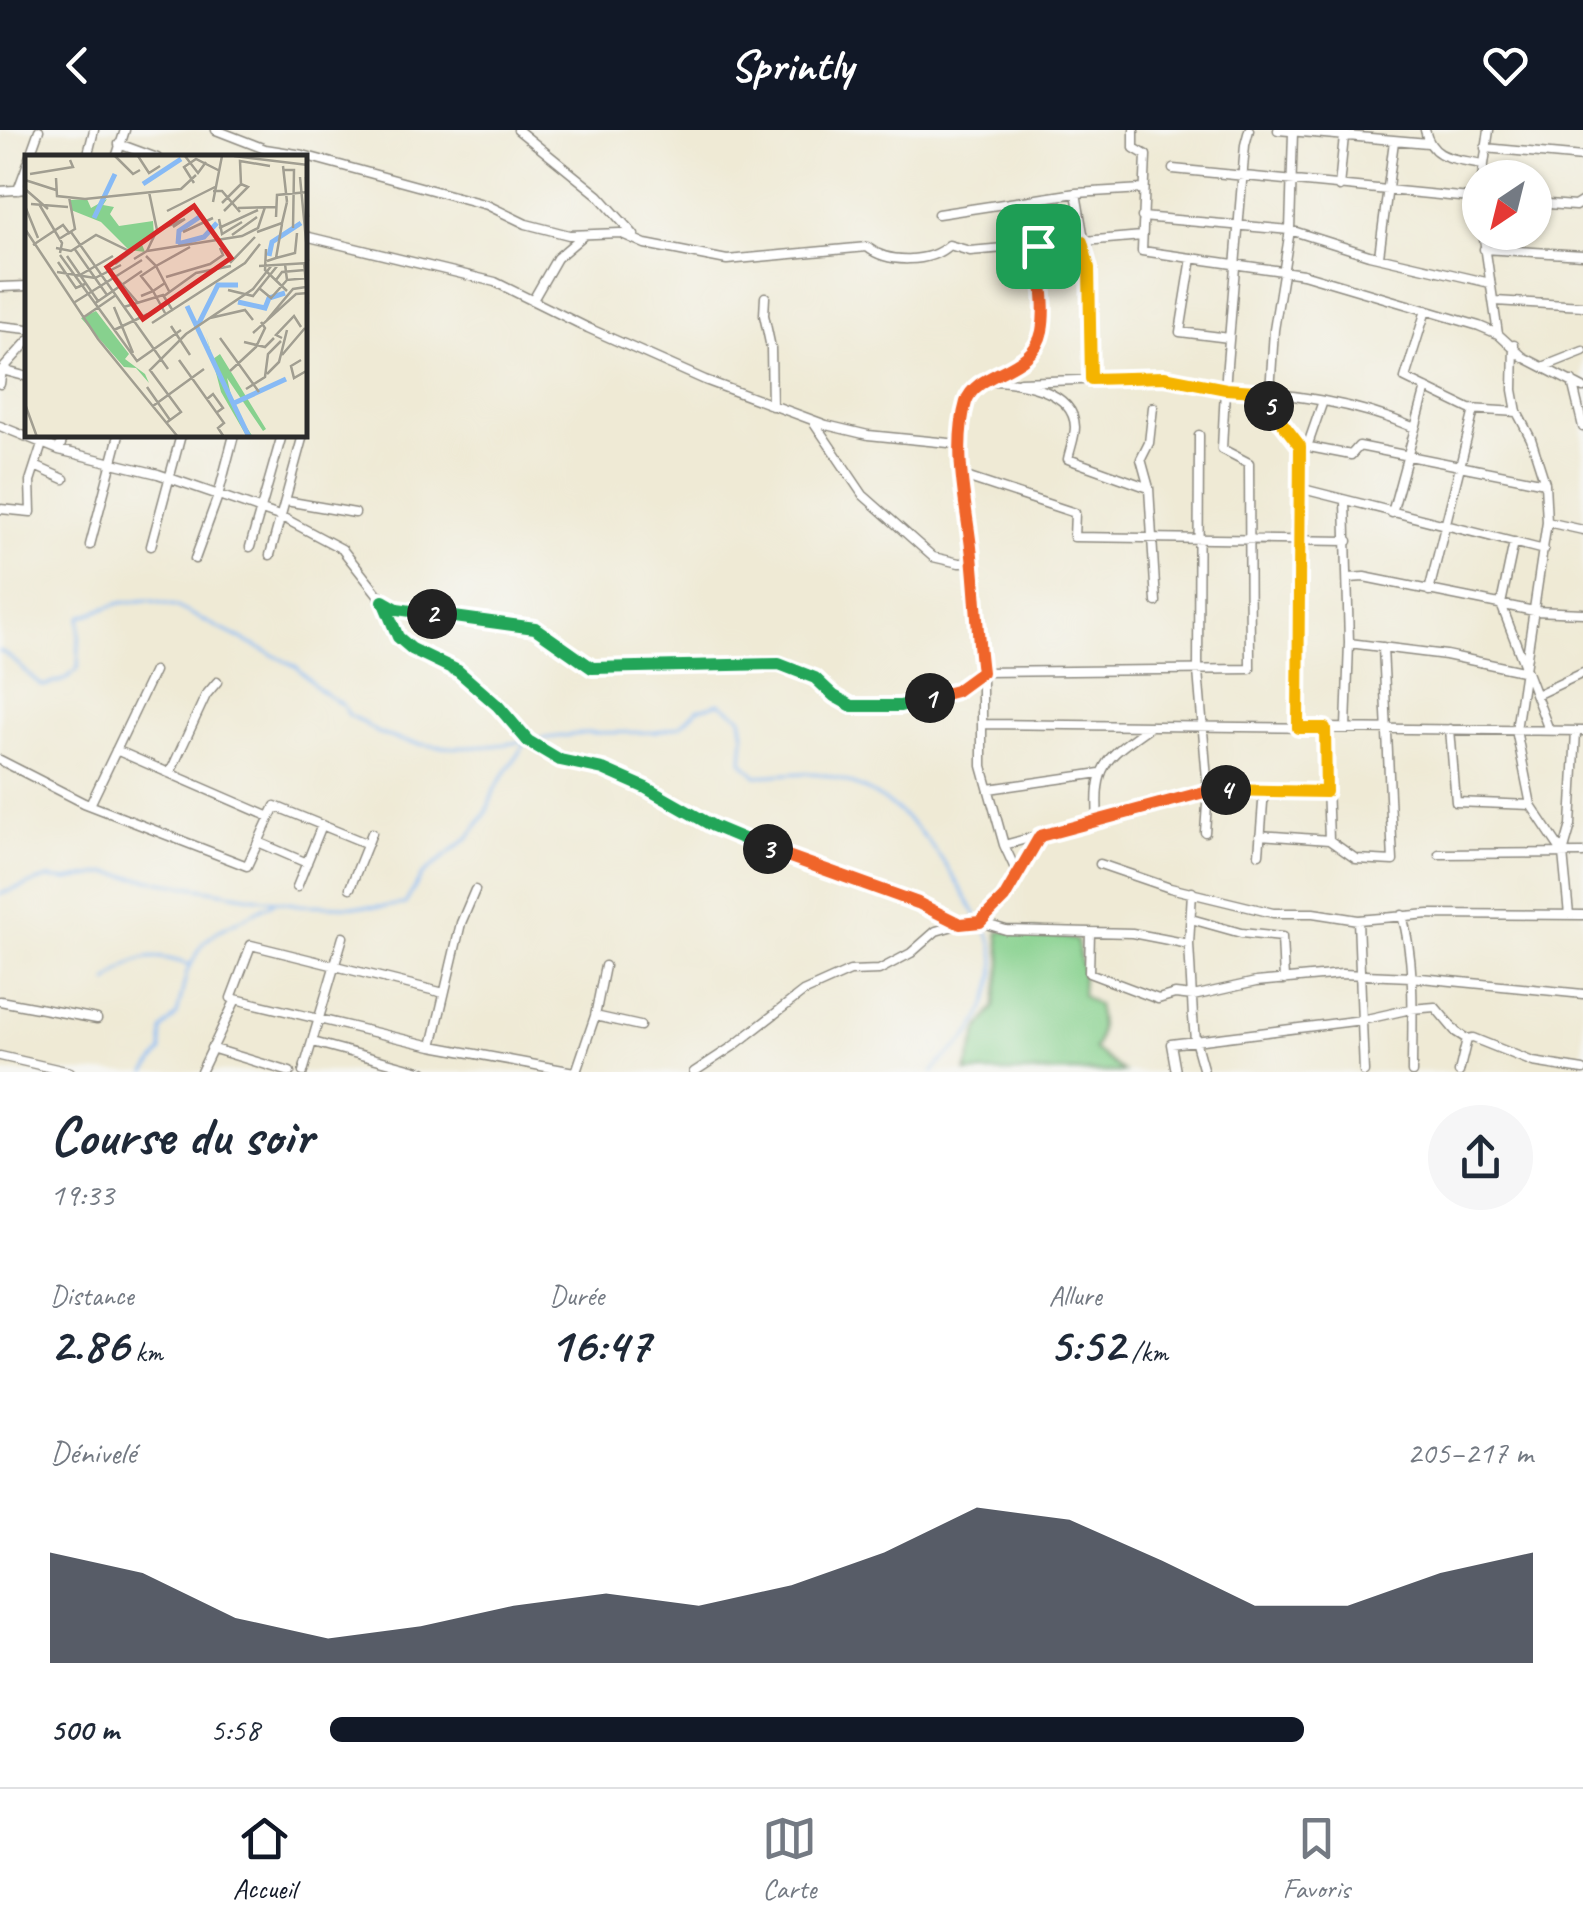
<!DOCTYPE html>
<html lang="fr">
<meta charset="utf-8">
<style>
body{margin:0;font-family:Caveat,sans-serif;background:#f6f6f7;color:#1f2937;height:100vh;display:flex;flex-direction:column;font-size:38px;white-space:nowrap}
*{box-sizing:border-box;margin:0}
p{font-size:32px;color:#747a83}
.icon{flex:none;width:55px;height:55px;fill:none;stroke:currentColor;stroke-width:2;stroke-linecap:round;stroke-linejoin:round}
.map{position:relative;height:942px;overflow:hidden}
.drawer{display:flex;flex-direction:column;background:#fff;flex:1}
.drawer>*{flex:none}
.needle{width:65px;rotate:215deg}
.fabs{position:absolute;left:1462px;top:30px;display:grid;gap:20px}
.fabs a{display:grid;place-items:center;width:90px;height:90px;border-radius:50%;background:#fff;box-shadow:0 2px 8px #0004;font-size:50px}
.pin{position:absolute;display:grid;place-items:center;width:85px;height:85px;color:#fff;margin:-42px;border-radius:20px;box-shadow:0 5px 15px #0006}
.km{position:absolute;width:50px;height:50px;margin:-25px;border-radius:50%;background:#222;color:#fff;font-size:28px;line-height:50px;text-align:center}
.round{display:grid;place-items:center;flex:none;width:105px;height:105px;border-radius:52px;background:#f6f6f7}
.summary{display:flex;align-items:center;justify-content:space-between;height:170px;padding:0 50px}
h1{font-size:55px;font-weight:600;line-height:75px}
.figures{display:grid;grid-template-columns:repeat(3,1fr);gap:15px;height:170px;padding:10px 50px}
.figures div{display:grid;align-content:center}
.figures b{font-size:50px;font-weight:600}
.figures small{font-size:28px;font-weight:400}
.figures p{font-size:28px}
.chart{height:280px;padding:20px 50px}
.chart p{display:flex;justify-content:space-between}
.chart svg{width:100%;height:180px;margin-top:10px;fill:#111827;opacity:.7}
ul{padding:0 50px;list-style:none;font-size:32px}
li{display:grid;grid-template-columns:160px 120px 1fr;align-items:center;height:75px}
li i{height:25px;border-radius:12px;background:#111827}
header{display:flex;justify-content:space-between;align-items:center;height:130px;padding:0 50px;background:#111827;color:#fff;font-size:45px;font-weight:600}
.menu{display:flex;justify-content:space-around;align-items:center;height:140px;border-top:2px solid #e0e1e3;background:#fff;font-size:28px;color:#747a83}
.menu a{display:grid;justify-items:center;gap:5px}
.menu .current{color:#111827}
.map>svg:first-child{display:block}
.green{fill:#87d18e;stroke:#597e5c;stroke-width:2.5}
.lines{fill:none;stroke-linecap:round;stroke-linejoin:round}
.stream{stroke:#87baf5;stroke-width:2.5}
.minor-casing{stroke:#8d8a80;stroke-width:11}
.minor{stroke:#fff;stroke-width:8}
.split-1-casing{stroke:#fff;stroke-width:20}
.split-2-casing{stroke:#fff;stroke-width:20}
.split-3-casing{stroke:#fff;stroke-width:20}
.split-4-casing{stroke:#fff;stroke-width:20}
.split-5-casing{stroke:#fff;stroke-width:20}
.split-6-casing{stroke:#fff;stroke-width:20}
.split-1{stroke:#f0652b;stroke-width:12}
.split-2{stroke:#22a559;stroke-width:12}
.split-3{stroke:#22a559;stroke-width:12}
.split-4{stroke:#f0652b;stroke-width:12}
.split-5{stroke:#f5b400;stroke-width:12}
.split-6{stroke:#f5b400;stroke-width:12}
.inset-river{fill:none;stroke:#87baf5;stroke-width:5}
.inset-road{fill:none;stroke:#a19e91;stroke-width:2.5}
.view{fill:#d62828;fill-opacity:0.15;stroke:#d62828;stroke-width:5}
.inset-edge{fill:none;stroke:#2b2b2b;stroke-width:5}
</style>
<header><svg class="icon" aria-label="back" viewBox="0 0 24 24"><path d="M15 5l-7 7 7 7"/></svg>Sprintly<svg class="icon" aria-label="heart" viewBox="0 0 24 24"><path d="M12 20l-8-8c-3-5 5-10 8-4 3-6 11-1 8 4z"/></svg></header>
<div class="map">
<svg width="1583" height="942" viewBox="0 0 1583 942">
<rect width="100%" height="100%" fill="#f6f6f2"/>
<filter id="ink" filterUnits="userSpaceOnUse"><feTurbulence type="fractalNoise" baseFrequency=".01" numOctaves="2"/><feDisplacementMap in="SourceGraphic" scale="20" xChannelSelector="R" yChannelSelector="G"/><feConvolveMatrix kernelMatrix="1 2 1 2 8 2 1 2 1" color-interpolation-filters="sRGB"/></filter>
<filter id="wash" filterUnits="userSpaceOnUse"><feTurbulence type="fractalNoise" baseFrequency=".0048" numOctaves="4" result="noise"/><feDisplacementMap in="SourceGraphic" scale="40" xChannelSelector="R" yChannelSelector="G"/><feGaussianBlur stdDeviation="2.25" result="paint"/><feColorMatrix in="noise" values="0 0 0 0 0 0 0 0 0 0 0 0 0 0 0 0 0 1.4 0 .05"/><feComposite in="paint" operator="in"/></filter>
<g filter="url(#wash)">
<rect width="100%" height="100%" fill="#efead5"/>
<path class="green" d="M1034 801C1049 807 1063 804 1077 811L1083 842 1082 865 1097 875C1100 891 1103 905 1094 919L1124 942H966L978 901 995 877 1002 832 998 802Z"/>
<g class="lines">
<path class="stream" d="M0 521C18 530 26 545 43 556L64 550 78 539 80 487 120 473 148 470 175 476 297 537 317 558 342 575 350 586C363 590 371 601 383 605 432 621 475 620 525 611
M533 610 587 603 657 602 680 596 697 580 719 573 741 587 744 605 742 631 756 646C777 646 805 640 825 645 903 663 940 721 977 787
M0 764 49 748 67 750 109 743 300 775 382 777 405 774 422 745 469 707 486 683 495 658 527 611
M108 852C138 823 152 823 191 835
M146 942 162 921V900L177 885 187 841 204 812 218 801 277 771
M933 942C940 930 952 923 961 914 987 889 1009 827 984 798"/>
</g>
</g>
<g filter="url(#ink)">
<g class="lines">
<g class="minor-casing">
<path id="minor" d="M216 0 265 19 303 25 487 75 526 94 569 105 620 103 645 114 727 130 867 117C888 134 930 133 949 115L970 121 1142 106
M518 0 598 65 634 105
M1134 0V18L1146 25 1142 121 1303 144 1479 196 1498 204 1523 227 1583 258
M1249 0 1245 15 1225 259C1291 264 1355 272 1415 298
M1278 0 1428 13
M1425 0C1432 31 1455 28 1482 34
M1293 2 1290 100 1274 200 1269 278 1299 315 1298 597
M119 14 157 28
M1485 18 1583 27
M29 28 39 0
M87 28 94 0
M116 28 125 0
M1173 39 1480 69
M1482 48 1489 0
M1339 57 1344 6
M18 60 28 33
M0 61 28 59
M1076 63 1089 138 1091 249
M1535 73 1575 76 1583 71
M938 84 1076 63 1143 59
M1142 87 1290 100 1369 125 1490 153
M1483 102 1498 204
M305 106 495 152 588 198 705 250 826 295 868 305 959 314
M1484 119 1583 125
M1379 126 1394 11
M1192 128 1180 202 1229 208
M0 157 28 156
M765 167 764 185 771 218 772 276
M533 170 557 128 584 105
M1495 171 1583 176
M1426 180 1405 248 1469 279 1517 282
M0 196 28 199
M1514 215 1513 260 1517 282 1531 309 1545 353 1547 392 1516 600 1531 675 1563 723 1569 785
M1545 236 1583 221
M2 240 28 247
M990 251C1018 251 1074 260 1075 297 1075 307 1070 319 1068 329L1149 358
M1572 251 1583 297
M1020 252 1164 247 1225 259 1222 319 1249 333 1250 539 982 542C977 500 976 459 971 418 967 371 952 319 966 272 974 245 1021 242 1037 216 1049 196 1039 141 1038 117
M0 254 2 240 28 211
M1153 277 1149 313 1141 329 1149 358 1156 472
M815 294 863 365 933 427 959 433H973
M0 296 59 320 158 344 282 387 342 419 383 471 397 479 535 498 592 537 779 534 815 548 834 567 852 576H900L956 561 982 542
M1199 305 1198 541 1208 661 1205 702
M1299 315 1351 325 1359 316 1545 353
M1307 317 1323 271
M59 320 64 305
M35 336 64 349
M963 346 1075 383 1074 407 1348 411
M1299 358 1544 420
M286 371 355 383
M1345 371 1349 513 1346 598
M0 379 31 382 30 351 42 314
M1392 383 1426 258
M1547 392 1583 400
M1514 412 1501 474 1549 600
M90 415 119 305
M151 416 181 305
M250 417 282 305
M270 425 303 305
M195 429 218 366 234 305
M1349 448 1364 447 1534 481 1583 483
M1429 461 1474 280
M383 471 399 507 412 519 458 541 498 576 528 611 560 630 603 639 647 657 713 696 918 773 960 794
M1349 513 1446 525 1527 542
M982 542V636L1004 715 1018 745
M1536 565 1583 543
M985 594 1583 601
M1325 598 1329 710 1356 729 1393 731 1383 517
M1450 599 1456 672 1531 675
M116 620 270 687
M0 630 84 673 247 736 275 676 368 714
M170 643 206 565 217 552
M989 659 1100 643
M90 675 154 541
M1098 690C1094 633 1106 628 1151 596
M1260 705 1329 710
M258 712 307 733
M1004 715 1208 661 1327 662
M1563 723 1571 695 1576 601
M1259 724 1264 660
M1439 724 1583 723
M1100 734 1170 758 1273 783H1313L1358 790 1429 784 1583 785
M297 757 322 695
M350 758 372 703
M1192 762 1189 814 1193 887 1195 910 1204 942
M1402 785C1416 835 1412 890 1412 942
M1191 789 1241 803 1282 807 1284 850
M1358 790 1364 942
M979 792 1004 768 1040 707
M1090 802 1089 843 1158 869 1175 864 1193 866 1256 852 1342 844 1411 847 1583 864
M444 863 251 815 231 868 432 916 574 942
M0 871 97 889
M595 886 640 896
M313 912 424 942
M432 916 461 793 475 760
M211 918 290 942
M0 926 70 942
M201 942 236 869
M303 942 343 807
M576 942 595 886 605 836
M694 942 732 917 803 862 850 841 879 840 911 823 936 801 960 794 979 792 1006 800 1132 803 1189 814
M1176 942 1171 914 1362 890 1411 879 1435 877 1456 902 1467 909
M1459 942 1467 909 1473 908 1533 932 1583 940"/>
</g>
<use href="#minor" class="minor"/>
</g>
</g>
<g class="lines" filter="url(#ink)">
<g class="split-1-casing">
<path id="split-1" d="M930 568 956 561 982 542C977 503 976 464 972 426 967 376 952 321 966 272 976 240 1034 243 1042 201 1047 176 1040 143 1038 116"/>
</g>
<g class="split-2-casing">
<path id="split-2" d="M432 484 535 498 592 538 779 534 815 548 834 566 852 576H900L930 568"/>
</g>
<g class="split-3-casing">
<path id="split-3" d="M432 484 397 479 383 471 398 507 412 519 458 541 498 576 528 611 560 630 603 639 646 658 713 696 768 719"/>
</g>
<g class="split-4-casing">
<path id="split-4" d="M768 719 918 773 960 794 980 792 1004 768 1040 706 1208 661 1226 660"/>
</g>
<g class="split-5-casing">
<path id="split-5" d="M1226 660 1326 662 1325 598H1298L1300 316 1269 276"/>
</g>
<g class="split-6-casing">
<path id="split-6" d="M1038 116 1082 112 1089 138 1091 249 1164 247 1226 259 1269 262V276"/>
</g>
<use href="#split-1" class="split-1"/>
<use href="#split-2" class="split-2"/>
<use href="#split-3" class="split-3"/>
<use href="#split-4" class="split-4"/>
<use href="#split-5" class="split-5"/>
<use href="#split-6" class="split-6"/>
</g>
<g transform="translate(25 25)">
<rect width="282" height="282" fill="#efead5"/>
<path d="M62 44 66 53 82 44 78 50 89 52 85 59 94 71 128 66 129 80 116 87 120 97 104 95 76 67 46 55 45 45ZM71 156 104 199 100 204 120 219 124 228 111 213 99 212 56 163ZM181 180 188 204 195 199 241 274 238 276 202 223 209 253 228 282H222L196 237Z" fill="#87d18e"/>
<path class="inset-river" d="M118 29 156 4M69 63 90 19M153 89 179 82 192 68M153 89 154 76 176 61M244 101 247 87 276 68M213 147 240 153 244 143 260 138M162 151 224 282M173 170 193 130H213M207 249 261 224"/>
<path class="inset-road" d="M90 1 108 19 115 15M113 1 124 18 135 11M160 1 173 18 181 7M209 1 283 10M258 11 262 47M258 15H269L268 73M5 19 48 12 45 5M275 22 283 106M281 22 283 62M31 23 32 41 60 44 156 34 171 20M0 25 31 35M169 28 159 12 171 4 193 15M216 29 215 6 245 11M0 34 23 54M188 36H197L215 57M188 47 197 1M197 48 216 29 223 32 199 56M6 49 43 52M14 49 37 88 35 98M0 51 13 83M213 53 252 52M142 56 190 32M251 62 252 40 283 37M194 64 197 79 217 67M138 73 160 64 148 72M194 73 233 55M0 74 73 184 153 282M46 77 143 214M158 77 188 63M232 77 257 68 262 47M207 80 232 62M34 84 50 74 44 42M8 90 38 70 45 79M31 93 46 96 71 80 106 97 90 109M49 93 82 140M241 94 240 115 262 136M122 96 217 81 233 73 240 52M35 100 112 206 156 175M42 101 73 146M121 101 131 111 165 92M251 103 270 98 272 78M109 104 122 96 132 75 124 37M242 106 251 103 257 69M33 107 51 133 60 129M205 108 230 82M279 108 283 149M260 109 262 125 283 123M234 111 283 108M32 117 70 123 96 110M55 120 88 101M89 120 113 148M141 122 185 109 198 100 195 93M251 125 257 117 280 115M140 128 128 136 116 121 131 111 144 136M234 133 246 143 262 125M203 135 228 141 253 110M116 141 128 136 140 158M139 141 171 118 206 111M50 147 117 105M69 149 117 116M89 152 108 198M99 152 138 140 148 156M59 162 91 140M185 163 220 155 228 165M242 165 268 134 281 132M127 168 220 108 235 89M146 171 165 200M89 175 123 159M228 178 271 139 283 138M195 183 234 237M257 183 251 180 269 161 276 172M219 187 240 192 249 183M257 200 280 173M154 205 199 268 193 273 199 282M276 205 266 211 269 223 283 215M205 216 231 192 240 173 236 167M242 219 254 207 262 175M122 232 145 265M221 234 240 222 243 199 256 186M182 244 188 239 198 253 191 258M0 249 12 282M128 251 179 214M141 268 156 257 125 215 161 179 228 134 247 110"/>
<path class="view" d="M169 51 206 103 118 164 82 112Z"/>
<rect width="282" height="282" class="inset-edge"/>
</g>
</svg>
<div class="fabs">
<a><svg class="needle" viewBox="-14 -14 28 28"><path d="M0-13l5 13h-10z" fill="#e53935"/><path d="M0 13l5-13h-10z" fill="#747a83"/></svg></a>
</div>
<div class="pin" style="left:1038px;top:116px;background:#1e9e55"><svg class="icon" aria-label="arrive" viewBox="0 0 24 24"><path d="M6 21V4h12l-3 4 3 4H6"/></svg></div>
<b class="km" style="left:930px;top:568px">1</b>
<b class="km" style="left:432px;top:484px">2</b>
<b class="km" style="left:768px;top:719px">3</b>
<b class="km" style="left:1226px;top:660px">4</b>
<b class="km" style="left:1269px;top:276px">5</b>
</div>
<section class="drawer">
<div class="summary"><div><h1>Course du soir</h1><p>19:33</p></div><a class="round"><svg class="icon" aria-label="share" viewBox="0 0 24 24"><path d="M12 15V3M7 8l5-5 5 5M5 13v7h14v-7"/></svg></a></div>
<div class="figures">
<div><p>Distance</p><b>2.86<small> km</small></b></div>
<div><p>Durée</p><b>16:47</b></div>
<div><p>Allure</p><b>5:52<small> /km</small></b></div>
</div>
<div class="chart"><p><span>Dénivelé</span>205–217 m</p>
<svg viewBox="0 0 160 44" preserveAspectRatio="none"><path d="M0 44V17L10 22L20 33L30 38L40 35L50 30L60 27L70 30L80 25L90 17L100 6L110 9L120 19L130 30L140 30L150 22L160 17V44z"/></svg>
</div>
<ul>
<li><b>500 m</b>5:58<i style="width:81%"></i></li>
</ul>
</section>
<nav class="menu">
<a class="current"><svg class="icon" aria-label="home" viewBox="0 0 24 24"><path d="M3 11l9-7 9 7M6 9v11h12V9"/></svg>Accueil</a>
<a><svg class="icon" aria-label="map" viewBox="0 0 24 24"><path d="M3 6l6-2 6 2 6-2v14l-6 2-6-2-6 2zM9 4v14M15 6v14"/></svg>Carte</a>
<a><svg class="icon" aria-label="saved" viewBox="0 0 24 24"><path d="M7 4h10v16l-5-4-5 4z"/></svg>Favoris</a>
</nav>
